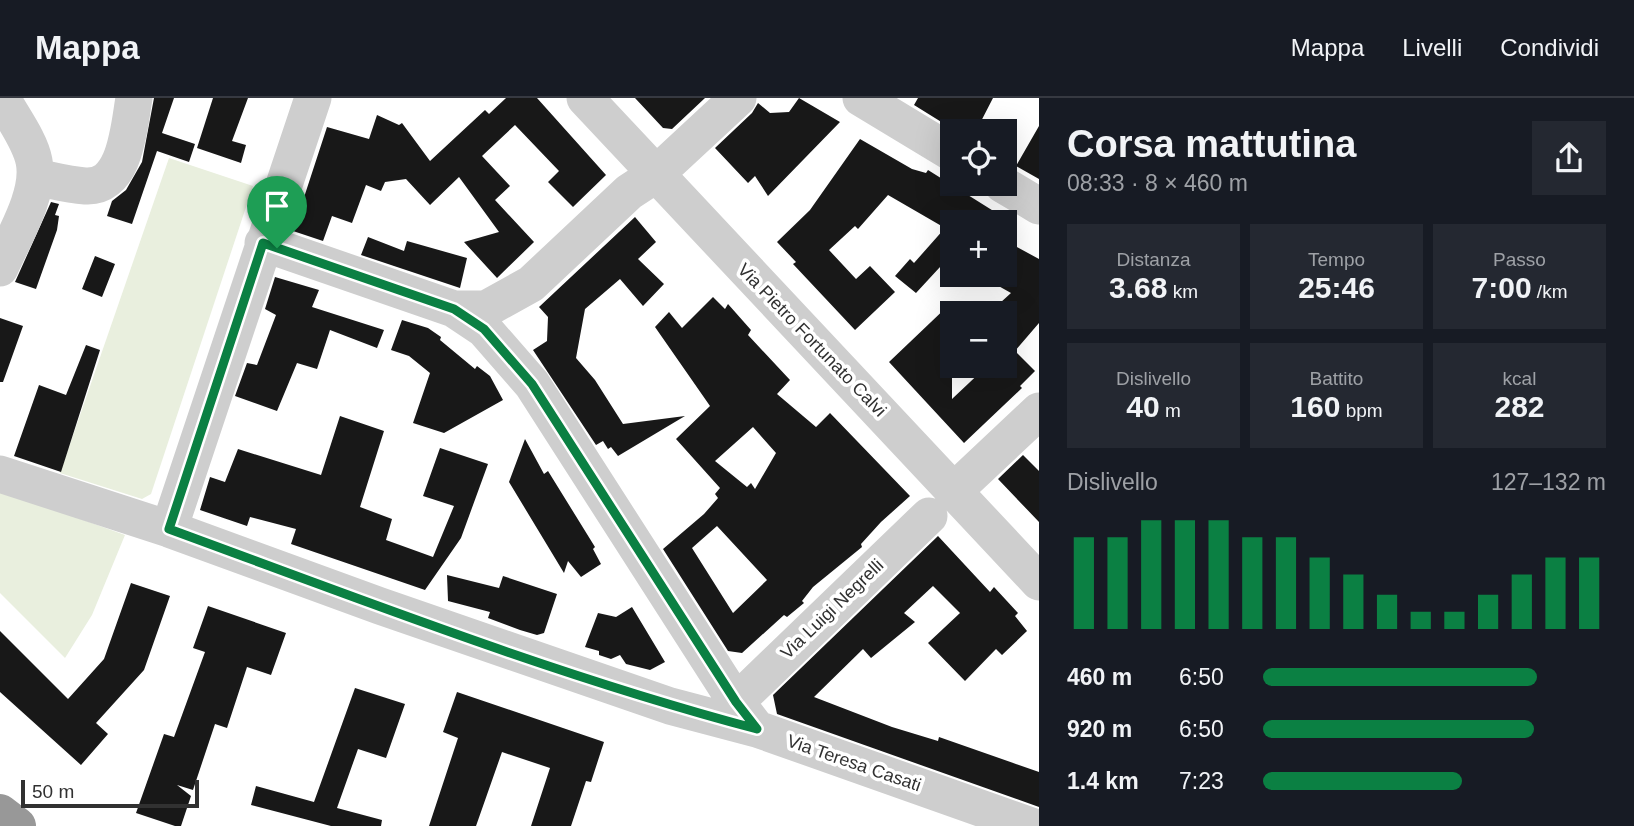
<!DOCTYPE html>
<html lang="it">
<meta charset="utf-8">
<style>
body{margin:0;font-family:Helvetica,sans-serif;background:#242831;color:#f1f3f6;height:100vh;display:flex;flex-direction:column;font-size:26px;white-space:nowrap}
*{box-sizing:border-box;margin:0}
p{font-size:23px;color:#9ea1a6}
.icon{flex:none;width:38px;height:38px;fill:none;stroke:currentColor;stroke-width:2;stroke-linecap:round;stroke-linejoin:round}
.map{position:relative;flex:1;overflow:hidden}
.details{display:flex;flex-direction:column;background:#171b24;width:595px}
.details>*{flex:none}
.controls{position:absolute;left:940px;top:21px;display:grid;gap:14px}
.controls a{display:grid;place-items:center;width:77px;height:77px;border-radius:0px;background:#171b24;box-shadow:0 7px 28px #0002;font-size:35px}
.scale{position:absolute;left:21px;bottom:18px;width:178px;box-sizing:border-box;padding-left:7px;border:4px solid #313131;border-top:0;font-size:19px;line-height:24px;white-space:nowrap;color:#313131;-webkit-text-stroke:5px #fff;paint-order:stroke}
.pin{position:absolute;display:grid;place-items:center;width:60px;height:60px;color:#fff;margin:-72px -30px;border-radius:50% 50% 50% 0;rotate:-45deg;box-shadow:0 0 7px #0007}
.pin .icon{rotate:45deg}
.round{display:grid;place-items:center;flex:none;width:74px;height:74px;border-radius:0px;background:#242831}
.headline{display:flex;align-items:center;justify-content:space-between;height:119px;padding:0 28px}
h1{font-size:38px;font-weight:600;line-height:52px}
.stats{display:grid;grid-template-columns:repeat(3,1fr);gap:10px;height:119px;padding:7px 28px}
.stats div{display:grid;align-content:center;border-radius:0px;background:#242831;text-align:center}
.stats b{font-size:30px;font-weight:600}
.stats small{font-size:19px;font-weight:400}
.stats p{font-size:19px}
.chart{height:196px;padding:14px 28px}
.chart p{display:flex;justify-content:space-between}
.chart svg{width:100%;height:126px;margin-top:7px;stroke:#0b8043;stroke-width:6}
ul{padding:0 28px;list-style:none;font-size:23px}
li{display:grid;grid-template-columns:112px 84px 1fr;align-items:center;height:52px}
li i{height:18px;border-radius:9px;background:#0b8043}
header{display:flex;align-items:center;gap:42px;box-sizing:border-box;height:98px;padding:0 35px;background:#171b24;border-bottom:2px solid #363941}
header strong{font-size:33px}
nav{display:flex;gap:38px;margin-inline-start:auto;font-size:24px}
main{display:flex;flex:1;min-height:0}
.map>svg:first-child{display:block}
.green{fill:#e9efde}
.building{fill:#181818;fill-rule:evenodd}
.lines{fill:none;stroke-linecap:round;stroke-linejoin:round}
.minor{stroke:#cecece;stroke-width:37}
.highway{stroke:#989898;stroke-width:38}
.route-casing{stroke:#fff;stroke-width:14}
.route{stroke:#0b8043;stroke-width:9}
.labels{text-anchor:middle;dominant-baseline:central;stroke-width:7;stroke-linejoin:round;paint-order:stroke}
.street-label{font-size:18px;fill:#313131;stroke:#fff}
</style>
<header>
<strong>Mappa</strong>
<nav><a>Mappa</a><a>Livelli</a><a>Condividi</a></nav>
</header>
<main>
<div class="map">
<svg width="1039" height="728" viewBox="0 0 1039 728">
<rect width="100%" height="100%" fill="#fff"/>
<path class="green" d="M169 60 253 88 151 396 142 401 60 375Z
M0 392 125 437 92 517 65 560 0 495Z"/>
<path class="building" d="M154 0H174L162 35 195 46 189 64 157 53 132 126 107 118 112 103 126 92 142 64Z
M213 0H248L232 43 246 47 241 65 197 50Z
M506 0H537L606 77 573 109 548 84 559 73 515 27 482 58 510 88 495 102 534 144 497 180 464 144 499 134 459 79 430 107 406 81 385 84 381 93 366 87 352 125 332 118 323 143 293 133 327 29 369 41 377 17 399 27 402 25 430 63 485 12 489 16Z
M635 0H705L672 31 663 30Z
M799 0 840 24 768 98 755 78 748 85 715 50 752 15 758 5 770 15 789 14Z
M918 0H993L976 33H964L945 22 943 25 914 7Z
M1039 28V81L1016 68Z
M860 41 912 71 926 75 928 72 1011 124H952V156L916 195 895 178 910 161 914 165 945 130 888 97 858 131 855 128 829 152 856 181 870 168 895 194 855 232 793 166 796 164 777 144 810 112Z
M51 104 59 106 55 117 59 118 57 132 36 191 15 184Z
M635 119 656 144 638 161 664 186 643 208 620 181 585 211 576 260 595 282 623 326 685 318 618 358 611 349 608 351 603 343 596 347 533 252 547 243 548 219 539 209Z
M368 139 404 153 407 143 467 160 460 190 361 157Z
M1004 142 1039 161V225L1015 253 1035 273 1020 288 1022 290 964 345 889 264 952 204V301L987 268H1004V215H989L1011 195 979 177H1004Z
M95 158 115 166 102 199 82 191Z
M275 179 319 192 312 209 384 232 377 250 330 232 317 271 297 265 277 313 235 298 247 265 257 267 276 217 265 211Z
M713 199 725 211 728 206 751 232 748 237 790 282 777 296 816 329 830 315 910 398 881 424 861 446 862 449 813 489 802 503 804 505 787 519 784 517 742 555 728 553 663 451 704 416 718 400 715 396 720 390 676 341 710 308 655 229 669 214 682 230ZM753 329 776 355 755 391 751 385 747 389 715 363ZM717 428 767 482 733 515 692 450Z
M0 220 23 228 3 284H0Z
M402 222 428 230 441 239 440 242 475 271 477 268 490 278 503 302 444 335 413 325 430 275 409 258 391 252Z
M86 247 100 252 61 374 14 358 39 287 66 297Z
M340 318 384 333 360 409 392 421 386 442 433 459 454 408 423 398 440 350 488 366 461 440 425 492 291 446 296 431 250 419 247 428 200 412 210 379 225 384 238 351 321 377Z
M525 341 544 376 548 373 595 449 593 451 601 466 581 479 568 463 564 475 509 384Z
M1023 357 1039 373V424L998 381Z
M938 438 990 494 994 489 1018 515 1015 518 1027 533 1002 557 996 551 965 583 928 545 960 515 933 488 904 515 915 524 871 560 863 551 814 599 892 629 938 643 939 639 1039 674V709L777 616 773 597Z
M447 477 499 490 503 478 557 496 544 535 537 537 520 532 488 520 490 514 448 503Z
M131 485 170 498 144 572 96 625 108 636 81 667 0 594V533L68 601 104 561Z
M208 508 286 535 271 577 247 569 227 630 215 626 193 692 177 687 191 698 181 728H175L136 715 164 636 174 639 205 554 193 550Z
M632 509 665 564 650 572 626 566 620 557 611 561 599 557V553L585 549 598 515 616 519Z
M355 590 405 606 386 660 358 651 337 710 382 722 381 728H331L251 707 256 688 314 704Z
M457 594 604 644 591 684 586 683 571 728H531L550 670 502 654 476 728H429L458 640 443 634Z"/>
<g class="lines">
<path class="minor" d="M585 0 1039 484
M861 0 952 55
M35 79C51 82 68 87 85 88 126 91 129 28 134 0
M1002 86 1039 108
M263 145 454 211 484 231 532 286 736 604 757 631
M0 170C13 140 41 96 34 63 30 42 12 19 2 0
M454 211H486L531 186 629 94 655 77 738 0
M0 376 169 431 380 508 670 608 757 631 1031 728
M955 392 1039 313
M169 431 313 0
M736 604 929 418"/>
<path class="highway" d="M0 715 17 728"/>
</g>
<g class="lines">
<g class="route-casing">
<path id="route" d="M263 145 454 211 484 231 532 286 736 604 757 631C557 578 363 502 169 431Z"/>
</g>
<use href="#route" class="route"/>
</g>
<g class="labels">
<g class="street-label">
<text transform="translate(812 242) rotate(46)">Via Pietro Fortunato Calvi</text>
<text transform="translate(832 511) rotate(-44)">Via Luigi Negrelli</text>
<text transform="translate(854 665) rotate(19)">Via Teresa Casati</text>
</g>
</g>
</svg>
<div class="controls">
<a><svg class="icon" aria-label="locate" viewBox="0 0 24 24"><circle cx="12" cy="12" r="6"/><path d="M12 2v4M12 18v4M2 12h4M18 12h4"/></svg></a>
<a>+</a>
<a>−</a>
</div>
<div class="scale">50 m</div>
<div class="pin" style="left:277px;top:150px;background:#1e9e55"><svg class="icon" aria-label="arrive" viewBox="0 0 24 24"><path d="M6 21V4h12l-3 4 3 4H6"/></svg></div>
</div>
<section class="details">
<div class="headline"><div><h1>Corsa mattutina</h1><p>08:33 · 8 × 460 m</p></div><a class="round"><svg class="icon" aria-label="share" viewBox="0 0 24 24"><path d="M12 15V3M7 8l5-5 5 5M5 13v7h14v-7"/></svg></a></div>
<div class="stats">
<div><p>Distanza</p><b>3.68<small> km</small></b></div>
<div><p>Tempo</p><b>25:46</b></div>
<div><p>Passo</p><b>7:00<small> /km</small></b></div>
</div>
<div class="stats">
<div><p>Dislivello</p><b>40<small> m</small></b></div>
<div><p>Battito</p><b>160<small> bpm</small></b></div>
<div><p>kcal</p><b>282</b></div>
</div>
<div class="chart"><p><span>Dislivello</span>127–132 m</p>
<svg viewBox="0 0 160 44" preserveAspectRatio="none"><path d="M5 44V12M15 44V12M25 44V6M35 44V6M45 44V6M55 44V12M65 44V12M75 44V19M85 44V25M95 44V32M105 44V38M115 44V38M125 44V32M135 44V25M145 44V19M155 44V19"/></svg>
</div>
<ul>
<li><b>460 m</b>6:50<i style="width:80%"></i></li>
<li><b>920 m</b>6:50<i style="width:79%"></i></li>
<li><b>1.4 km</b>7:23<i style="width:58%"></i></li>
</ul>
</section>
</main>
